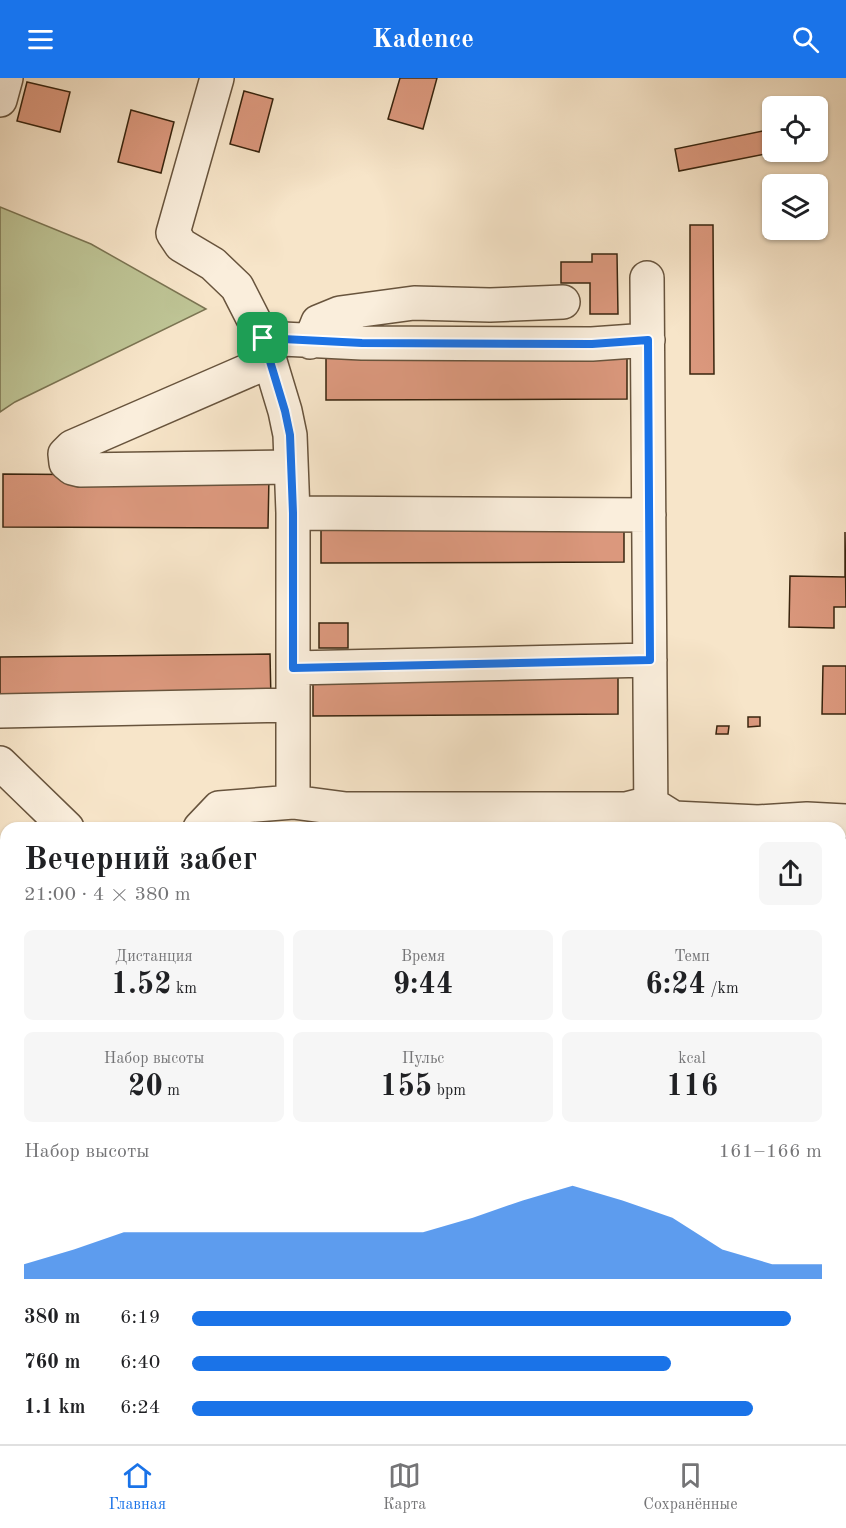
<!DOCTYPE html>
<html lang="ru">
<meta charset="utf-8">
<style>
body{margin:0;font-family:"Old Standard TT",serif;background:#f6f6f6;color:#202124;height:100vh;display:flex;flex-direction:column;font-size:22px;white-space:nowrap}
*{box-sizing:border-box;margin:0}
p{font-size:20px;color:#757577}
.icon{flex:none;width:33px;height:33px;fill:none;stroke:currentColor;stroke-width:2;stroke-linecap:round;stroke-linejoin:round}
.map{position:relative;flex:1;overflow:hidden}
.drawer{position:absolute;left:0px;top:744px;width:846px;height:622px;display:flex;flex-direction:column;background:#fff;border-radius:18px 18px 0 0;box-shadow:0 2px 4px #0004}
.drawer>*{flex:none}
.buttons{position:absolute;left:762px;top:18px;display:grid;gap:12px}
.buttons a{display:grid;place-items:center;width:66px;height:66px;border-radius:9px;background:#fff;box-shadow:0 2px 4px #0004;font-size:30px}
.pin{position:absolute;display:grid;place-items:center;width:51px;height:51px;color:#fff;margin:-26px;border-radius:12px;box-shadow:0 3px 9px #0006}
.round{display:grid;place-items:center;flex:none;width:63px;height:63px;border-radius:9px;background:#f6f6f6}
.headline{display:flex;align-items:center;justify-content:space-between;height:102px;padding:0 24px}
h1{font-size:33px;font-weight:800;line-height:45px}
.metrics{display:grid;grid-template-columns:repeat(3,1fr);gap:9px;height:102px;padding:6px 24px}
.metrics div{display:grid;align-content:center;border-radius:9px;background:#f6f6f6;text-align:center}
.metrics b{font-size:30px;font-weight:800}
.metrics small{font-size:16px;font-weight:400}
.metrics p{font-size:16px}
.chart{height:168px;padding:12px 24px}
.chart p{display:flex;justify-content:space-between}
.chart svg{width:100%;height:108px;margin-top:6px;fill:#1a73e8;opacity:.7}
ul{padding:0 24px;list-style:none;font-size:20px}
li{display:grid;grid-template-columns:96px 72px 1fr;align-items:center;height:45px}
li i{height:15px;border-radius:8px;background:#1a73e8}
header{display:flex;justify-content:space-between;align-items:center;height:78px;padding:0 24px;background:#1a73e8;color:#fff;font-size:27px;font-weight:800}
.tab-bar{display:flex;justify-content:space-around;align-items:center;height:84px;border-top:2px solid #e0e0e0;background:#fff;font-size:16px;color:#757577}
.tab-bar a{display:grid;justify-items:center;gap:3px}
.tab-bar .selected{color:#1a73e8}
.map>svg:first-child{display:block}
.green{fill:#bec495;stroke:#7b7452;stroke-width:1.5}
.building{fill:#db987d;stroke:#38240e;stroke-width:1.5}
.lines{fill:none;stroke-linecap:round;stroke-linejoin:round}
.minor-casing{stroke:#68543d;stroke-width:36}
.minor{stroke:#faeedc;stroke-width:33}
.route-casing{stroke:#fff;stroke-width:12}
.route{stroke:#1a73e8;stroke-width:8}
</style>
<header><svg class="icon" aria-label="menu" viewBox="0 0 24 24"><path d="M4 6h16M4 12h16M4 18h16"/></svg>Kadence<svg class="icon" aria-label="search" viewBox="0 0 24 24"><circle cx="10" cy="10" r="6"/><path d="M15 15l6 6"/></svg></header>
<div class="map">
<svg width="846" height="1366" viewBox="0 0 846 1366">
<rect width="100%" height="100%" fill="#f7e5c9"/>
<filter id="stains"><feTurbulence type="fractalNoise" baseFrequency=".00333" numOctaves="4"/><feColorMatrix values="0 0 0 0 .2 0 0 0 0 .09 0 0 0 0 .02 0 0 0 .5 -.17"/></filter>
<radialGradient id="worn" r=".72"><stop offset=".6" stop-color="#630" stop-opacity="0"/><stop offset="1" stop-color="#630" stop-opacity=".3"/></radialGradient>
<path class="green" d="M0 129 91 166 206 231 15 324 0 334Z"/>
<path class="building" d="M400 0H437L423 51 388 41Z
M27 4 70 14 60 54 17 43Z
M244 13 273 21 259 74 230 66Z
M131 32 174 44 161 95 118 84Z
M772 51V74H776L679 93 675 71Z
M690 147H713L714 296H690Z
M592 176H617L618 236H590V205H561V184H592Z
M627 274V321L326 322V276Z
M3 396 269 398 268 450 3 449Z
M624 439V484L321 485V440Z
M845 454 846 529H834V550L789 549 790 498 845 499Z
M319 545H348V570H319Z
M270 576 271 623 0 626V579Z
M823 588H846V636H822Z
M618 590V636L313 638V592Z
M748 639H760V648L748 649Z
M717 648H729L728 656H716Z
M0 771H6V821H0Z
M840 1159H846V1216L840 1217Z
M840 1287H846V1336H840Z
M0 1301 6 1302V1342H0Z"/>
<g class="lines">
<g class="minor-casing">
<path id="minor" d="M217 0 173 155 181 167 213 186 237 209 263 260 285 333 290 357 293 435V724
M0 22 6 0
M647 200 651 745
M263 260 362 265 592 266 648 262
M310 264 318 244 340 235 414 225 490 227 563 224
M270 283 72 369 65 376 66 385 72 390 80 392 291 389
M293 435 649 437
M293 590 650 582
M0 633 293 627
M0 685 67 750
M200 750 219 730 293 724 346 731H626L650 725 674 740 758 744 807 741 846 743
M840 805H846
M0 839H6
M0 911H6
M840 1075H846
M840 1273H846
M840 1350H846
M262 1360V1366
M59 1366 60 1360
M454 1366 455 1360
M655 1366V1360"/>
</g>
<use href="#minor" class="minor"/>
</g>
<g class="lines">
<g class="route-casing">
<path id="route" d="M263 260 362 265 592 266 648 262 650 582 293 590V435L290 357 285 333Z"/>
</g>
<use href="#route" class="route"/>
</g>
<rect width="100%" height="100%" filter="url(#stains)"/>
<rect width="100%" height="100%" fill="url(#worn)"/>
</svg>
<div class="buttons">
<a><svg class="icon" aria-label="locate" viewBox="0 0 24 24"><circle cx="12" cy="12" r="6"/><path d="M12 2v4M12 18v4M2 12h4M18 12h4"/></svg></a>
<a><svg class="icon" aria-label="layers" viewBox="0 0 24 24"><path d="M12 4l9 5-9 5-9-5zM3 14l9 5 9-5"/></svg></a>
</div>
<div class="pin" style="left:263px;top:260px;background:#1e9e55"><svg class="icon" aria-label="arrive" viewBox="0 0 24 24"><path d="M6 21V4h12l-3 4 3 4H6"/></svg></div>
<section class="drawer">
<div class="headline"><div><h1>Вечерний забег</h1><p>21:00 · 4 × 380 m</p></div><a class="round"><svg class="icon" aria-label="share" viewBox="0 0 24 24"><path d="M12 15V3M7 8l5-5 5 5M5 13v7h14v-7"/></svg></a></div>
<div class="metrics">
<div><p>Дистанция</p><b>1.52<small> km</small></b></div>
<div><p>Время</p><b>9:44</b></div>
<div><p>Темп</p><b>6:24<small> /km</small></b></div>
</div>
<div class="metrics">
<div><p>Набор высоты</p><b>20<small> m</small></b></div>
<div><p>Пульс</p><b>155<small> bpm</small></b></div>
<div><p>kcal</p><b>116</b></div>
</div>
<div class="chart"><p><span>Набор высоты</span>161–166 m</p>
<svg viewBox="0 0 160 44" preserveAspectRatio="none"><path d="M0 44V38L10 32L20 25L30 25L40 25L50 25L60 25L70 25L80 25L90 19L100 12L110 6L120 12L130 19L140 32L150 38L160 38V44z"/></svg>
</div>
<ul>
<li><b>380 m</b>6:19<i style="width:95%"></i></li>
<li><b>760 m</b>6:40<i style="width:76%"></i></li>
<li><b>1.1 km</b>6:24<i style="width:89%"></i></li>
</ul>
</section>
</div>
<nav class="tab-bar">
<a class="selected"><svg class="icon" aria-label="home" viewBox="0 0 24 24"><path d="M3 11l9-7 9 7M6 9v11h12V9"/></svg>Главная</a>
<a><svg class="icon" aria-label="map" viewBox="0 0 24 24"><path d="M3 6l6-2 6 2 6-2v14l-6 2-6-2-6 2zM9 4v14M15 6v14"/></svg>Карта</a>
<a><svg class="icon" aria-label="saved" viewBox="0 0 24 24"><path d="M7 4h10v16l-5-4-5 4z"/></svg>Сохранённые</a>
</nav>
